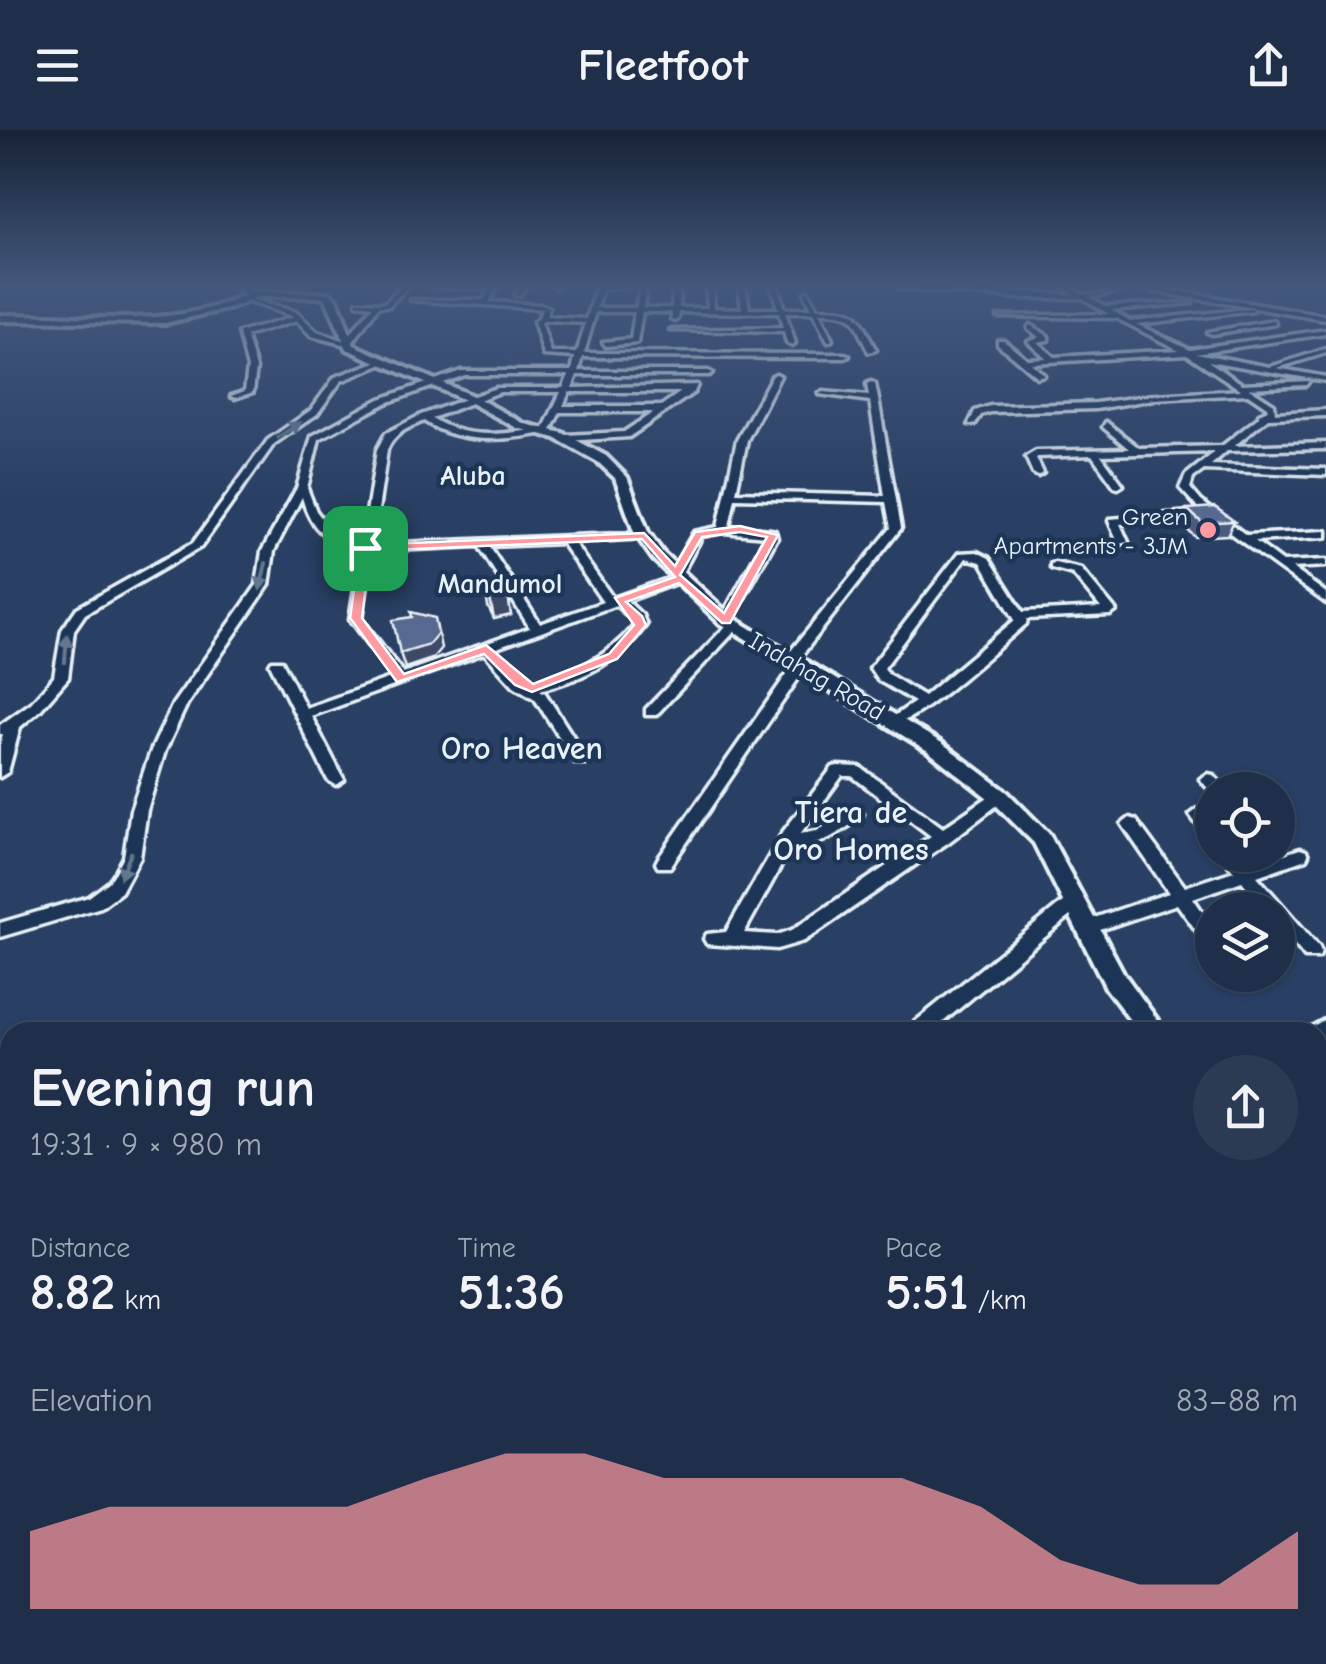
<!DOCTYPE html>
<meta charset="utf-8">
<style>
body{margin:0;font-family:"Comic Neue",sans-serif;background:#2c3b54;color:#f1f3f6;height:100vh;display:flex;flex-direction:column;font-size:38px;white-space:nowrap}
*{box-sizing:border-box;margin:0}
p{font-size:32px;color:#a1a9b5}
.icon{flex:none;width:55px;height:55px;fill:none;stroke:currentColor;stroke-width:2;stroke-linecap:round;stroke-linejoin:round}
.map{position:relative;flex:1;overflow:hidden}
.drawer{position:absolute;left:0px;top:892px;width:1328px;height:642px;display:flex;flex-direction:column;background:#1f2f4a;border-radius:30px 30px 0 0;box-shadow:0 2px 8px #0004,0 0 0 2px #3c4a62}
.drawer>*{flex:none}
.buttons{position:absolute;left:1195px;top:642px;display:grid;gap:20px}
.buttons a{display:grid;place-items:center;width:100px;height:100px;border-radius:50%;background:#1f2f4a;box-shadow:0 2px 8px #0004,0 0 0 2px #3c4a62;font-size:50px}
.pin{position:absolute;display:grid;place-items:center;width:85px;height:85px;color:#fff;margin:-42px;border-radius:20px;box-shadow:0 5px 15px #0006}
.round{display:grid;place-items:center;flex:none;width:105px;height:105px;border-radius:52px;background:#2c3b54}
.summary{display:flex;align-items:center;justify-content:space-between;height:170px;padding:0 30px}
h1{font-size:55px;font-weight:600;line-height:75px}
.stats{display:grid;grid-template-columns:repeat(3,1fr);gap:15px;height:170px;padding:10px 30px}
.stats div{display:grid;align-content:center}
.stats b{font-size:50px;font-weight:600}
.stats small{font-size:28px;font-weight:400}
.stats p{font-size:28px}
.chart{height:280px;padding:20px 30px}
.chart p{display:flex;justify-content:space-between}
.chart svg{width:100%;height:180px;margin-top:10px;fill:#ff9aa2;opacity:.7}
header{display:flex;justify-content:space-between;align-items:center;height:130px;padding:0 30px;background:#1f2f4a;font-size:45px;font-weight:600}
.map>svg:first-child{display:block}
.green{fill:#576d68;stroke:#a0afb0;stroke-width:2.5}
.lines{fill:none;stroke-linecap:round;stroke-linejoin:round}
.minor-casing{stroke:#e8f1f8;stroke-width:7}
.major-casing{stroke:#e8f1f8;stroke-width:8}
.minor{fill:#1d3557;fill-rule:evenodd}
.major{fill:#1d3557;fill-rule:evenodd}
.wall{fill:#4d5a7d;stroke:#e8f1f8;stroke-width:2.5}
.shaded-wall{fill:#3e4a66;stroke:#e8f1f8;stroke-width:2.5}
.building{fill:#596991;stroke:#e8f1f8;stroke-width:2.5}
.oneway{fill:#64778f}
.route{fill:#ff9aa2;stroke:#fff;stroke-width:2.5;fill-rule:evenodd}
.poi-dot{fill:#ff9aa2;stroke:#1d3557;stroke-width:4}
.labels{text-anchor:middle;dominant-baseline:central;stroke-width:9;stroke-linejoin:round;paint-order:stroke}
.far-poi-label{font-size:25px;fill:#e8f1f8;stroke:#1d3557;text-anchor:end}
.far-street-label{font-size:25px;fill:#e8f1f8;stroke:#1d3557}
.far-neighbourhood-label{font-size:28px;font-weight:bold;fill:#e8f1f8;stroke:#1d3557}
.neighbourhood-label{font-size:32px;font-weight:bold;fill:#e8f1f8;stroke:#1d3557}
</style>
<header><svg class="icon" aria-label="menu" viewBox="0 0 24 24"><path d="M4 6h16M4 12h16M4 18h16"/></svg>Fleetfoot<svg class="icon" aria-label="share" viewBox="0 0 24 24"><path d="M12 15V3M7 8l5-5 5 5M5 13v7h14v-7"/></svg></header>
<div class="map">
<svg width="1326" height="1534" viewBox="0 0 1326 1534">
<rect width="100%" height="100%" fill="#293f63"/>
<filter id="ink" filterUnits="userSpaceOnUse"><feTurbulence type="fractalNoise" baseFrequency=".01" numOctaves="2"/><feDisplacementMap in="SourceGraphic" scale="20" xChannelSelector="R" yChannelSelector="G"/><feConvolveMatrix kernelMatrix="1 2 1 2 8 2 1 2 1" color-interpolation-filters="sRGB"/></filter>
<g filter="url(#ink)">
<path class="green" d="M10 1235V1525H1208L1206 1534H0V1239Z"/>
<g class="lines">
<g class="minor-casing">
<path id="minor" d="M403 155H409L389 176H379L350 216 311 206 297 191 246 206 256 238 253 262 235 268 231 266 245 261 248 238 239 203 294 187 246 171V169L296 182 317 202 345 211 373 176 357 174V172L385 173Z
M498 155 489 172 542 175 549 178 546 187 587 189 597 155 629 157 602 159 597 178H636L640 155H646L643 178H672L673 155H679V178H708L706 155H712L714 178 742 179 739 155H745L749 179H778L771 155H777L784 179H811L804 163 807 161 817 179C861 179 856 184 876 220L869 222C852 191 858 183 819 183L832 210 828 212 813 183H785L795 213 791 215 787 213 784 202 670 200 783 198 779 183 679 182 678 189 675 191 672 189V182H642L637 213 606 216 603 212 631 209 635 182H596L584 223 845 224 849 226 845 228 583 227 579 241H708L712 243 708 245H577L572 258 697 255 694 262 629 307 566 311 562 308 566 305 624 302 654 282H560L550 302C508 310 461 316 424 291 407 298 394 303 387 320L373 414 644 403 648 404V408L573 412 613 468 673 447 670 444 694 402 718 397 737 310 772 246 776 244 780 246 747 310 736 362 885 366 870 271 819 264 823 262 869 266 867 254 871 252 875 254 878 269 901 398 795 534 790 535 783 531 785 528 891 398 886 372 735 368 729 396 771 400 775 401 777 408 730 493 720 490 766 406 723 402 702 406 681 445 686 448 684 450 627 471 642 485 646 495C620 532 583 549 540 560L545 563 588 630 586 633H576L535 569 514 556 484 523 311 586 344 650 336 655 328 650 270 534 272 531H282L306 578 393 547 350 489 361 420C327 410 312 403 302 367L274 421 269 455 187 574 165 621 147 680 140 727 121 762 101 777 0 807V793L89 767 109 752 116 742 124 727 131 680 151 621 173 574 257 455 262 421 297 358 312 306 380 269 461 241H572L575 227 544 225 534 192 539 188 542 179 411 170H484L490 159 424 156ZM543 191 586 193 577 223H551L541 193ZM465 245H569L563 258H496L421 285 386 303 377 320 362 414 330 399 316 381 307 358 319 309 386 273ZM500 262H561L544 298C506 304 465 311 432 288ZM569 262H681L661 276H563ZM562 413 603 472 540 494 489 416ZM479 416 530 498 403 543 362 489 372 421ZM616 475 632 489 634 495C608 528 571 544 531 554L494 519Z
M521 155H527L519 165H515Z
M553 155H560L556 157Z
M1061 155C1071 156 1075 162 1084 164 1102 168 1124 155 1141 155L1326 186V190L1133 158 1089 167 1105 176 1192 173 1111 180 1130 191 1251 179 1254 181 1136 194 1190 219 1326 200V204L1196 223 1270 237 1326 219V223L1277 238 1326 247V251L1208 231 1242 254 1309 251 1306 255 1249 258 1274 274 1275 283 1326 280V286L1268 288 1234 316 1326 313V319L1227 321 1211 335 1326 339V345L1204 340 1193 348 1190 358 1201 371 1246 405 1326 401V407L1255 411 1283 432 1326 430V436L1292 438 1326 463V473L1208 387 1120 394 1128 412 1119 414 1109 391 1110 389 1201 381 1180 358 1186 345 1215 322 1101 325 1123 355 1118 358 1115 357 1092 325 1038 327 1036 328 1043 343 1038 346 1033 343 1026 327 1036 321 1129 319 1103 297 1106 292 1139 318 1222 316 1259 287V284L1268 280 1267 277 1248 264 1154 269 1096 279 991 282 981 285 975 294H969L975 281 990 276 1096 273 1154 265 1241 260 1187 224 1031 233 1044 245 1037 247 998 214V210H1004L1027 229 1046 228 1028 211 1039 207 1028 198 1030 195 1048 206V210L1037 212 1054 227 1179 220 1116 188 997 186 1109 184 1082 168H1021L899 159 931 157 1076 165Z
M1274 191 1276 194 1211 204 1207 202Z
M379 231 386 233 341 251 317 284 274 314 201 417 85 484 74 500 68 548 41 579 20 597 8 642 0 647V615L3 604H0V595L31 573 54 547 62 500 77 478 193 413 268 310 311 280 335 247Z
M977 422 989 428 1023 482 1101 478 1073 444 1051 438V434L1055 433 1081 439 1116 481 1110 485 1027 489 1026 494C1003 513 914 597 890 595V589L915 572 878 550 870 538 959 423ZM966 428 981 432 1015 490 924 566 888 544 884 538Z
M733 492 739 496 737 499 656 585H646V579L729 493Z
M799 533 806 537 670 737H658L656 733 658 729 794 534Z
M838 636 860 637 943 698 994 663 1000 662 1008 667 950 711 804 811 777 819 707 814 704 809 707 804 726 802 783 702 833 637ZM842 646H852L931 706 792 800 777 805 744 803 793 714C820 719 839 702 861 688L863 684 861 680 855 679 817 701 800 704Z
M1208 644 1213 645 1227 660H1212V663L1200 649Z
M1198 679C1212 684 1212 696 1212 709L1206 707 1190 685Z
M1130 688 1136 690 1185 757 1234 741 1222 725H1240L1249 736 1300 719 1306 721 1308 725 1306 729 1257 746 1319 817 1321 822 1319 827H1305L1278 794V780H1266L1242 751 1193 768 1212 796V816L1206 814 1177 774 1088 804 1082 802 1079 797 1082 792 1169 763 1122 694Z
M1075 765 1081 767 1084 772 1081 777 931 902H907L910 896 1069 767Z
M1326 889V909L1318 911V902H1308L1311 897Z
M1326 1086V1121L1318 1124V1090Z
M1318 1312 1326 1315V1351L1318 1348Z"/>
</g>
<g class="major-casing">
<path id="major" d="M240 155H248L250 162 330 163 337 169 354 215 475 267 525 294 563 303 606 326 627 347 648 402 663 423 732 487 942 613 1007 662 1049 704 1124 844 1166 902H1139L1106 858 1034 713 993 672 928 621 720 493 653 429 634 402 615 348 598 332 555 308 517 298 467 271 347 219 325 167H257L232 178 165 193 0 191V185C82 184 169 201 246 165L239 162Z
M1318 1048 1326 1052V1086L1318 1082Z"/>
</g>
<use href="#minor" class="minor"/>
<use href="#major" class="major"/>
</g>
<path class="wall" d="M1187 379 1234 391 1227 405 1195 407 1180 393Z
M485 458 508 465 511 485 494 489 488 477Z"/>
<path class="shaded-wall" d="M508 465 511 485 494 489 490 469Z
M438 503 441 518 432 529 405 538 400 523Z"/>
<path class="building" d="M1215 377 1234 391 1202 393 1187 379Z
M503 454 508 465 490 469 485 458Z
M411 482 435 488 438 503 429 514 400 523 393 490 412 487Z"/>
<defs><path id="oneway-solid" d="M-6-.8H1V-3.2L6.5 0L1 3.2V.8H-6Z" transform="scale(2.5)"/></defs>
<g class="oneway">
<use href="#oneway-solid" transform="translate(289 300) rotate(-34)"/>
<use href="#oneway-solid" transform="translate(263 446) rotate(103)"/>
<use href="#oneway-solid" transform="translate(66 519) rotate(-85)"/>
<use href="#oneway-solid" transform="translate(126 735) rotate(113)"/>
</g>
</g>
<linearGradient id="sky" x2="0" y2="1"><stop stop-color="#172336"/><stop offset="0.42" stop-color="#43587c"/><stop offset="1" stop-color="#43587c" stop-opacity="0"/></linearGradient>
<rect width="1326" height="370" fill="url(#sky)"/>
<path class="route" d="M740 396 778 405 730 493H722L679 453 626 472 642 486 646 495 617 529 532 562 515 555 484 524 397 552 350 488 360 418 365 415 644 403 675 436 695 402ZM740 402 767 407 724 483 680 445 702 407ZM642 409 675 447 615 468 634 495 609 524 533 554 486 515 404 544 362 488 370 421Z"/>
<circle class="poi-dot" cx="1208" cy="400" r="10"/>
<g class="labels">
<g class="far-poi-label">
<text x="1188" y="386">Green<tspan x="1188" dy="29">Apartments - 3JM</tspan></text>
</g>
<g class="far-street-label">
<text transform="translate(817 546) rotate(30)">Indahag Road</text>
</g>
<g class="far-neighbourhood-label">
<text x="473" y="346">Aluba</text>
<text x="500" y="454">Mandumol</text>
</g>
<g class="neighbourhood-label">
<text x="522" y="618">Oro Heaven</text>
<text x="851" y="682">Tiera de<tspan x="851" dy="37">Oro Homes</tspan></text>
</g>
</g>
</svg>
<div class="buttons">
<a><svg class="icon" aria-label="locate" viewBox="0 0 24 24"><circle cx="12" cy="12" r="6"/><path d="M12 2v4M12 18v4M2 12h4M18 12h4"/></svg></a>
<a><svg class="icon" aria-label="layers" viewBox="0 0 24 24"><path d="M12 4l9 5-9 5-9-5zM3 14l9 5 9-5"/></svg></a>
</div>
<div class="pin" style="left:365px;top:418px;background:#1e9e55"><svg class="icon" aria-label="arrive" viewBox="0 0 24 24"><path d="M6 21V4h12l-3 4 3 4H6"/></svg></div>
<section class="drawer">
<div class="summary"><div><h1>Evening run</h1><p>19:31 · 9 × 980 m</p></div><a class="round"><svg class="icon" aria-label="share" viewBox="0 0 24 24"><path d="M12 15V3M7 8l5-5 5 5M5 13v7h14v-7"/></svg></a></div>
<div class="stats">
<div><p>Distance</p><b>8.82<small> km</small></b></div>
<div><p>Time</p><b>51:36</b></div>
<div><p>Pace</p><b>5:51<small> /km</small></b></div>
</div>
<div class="chart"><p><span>Elevation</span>83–88 m</p>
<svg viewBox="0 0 160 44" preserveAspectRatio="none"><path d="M0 44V25L10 19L20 19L30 19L40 19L50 12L60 6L70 6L80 12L90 12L100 12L110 12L120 19L130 32L140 38L150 38L160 25V44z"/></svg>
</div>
</section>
</div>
